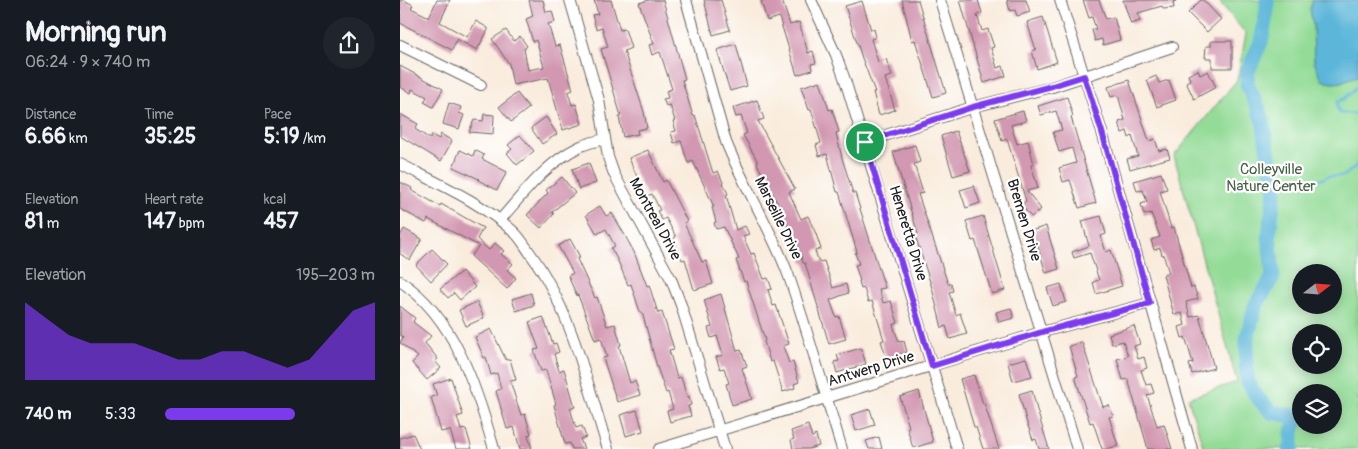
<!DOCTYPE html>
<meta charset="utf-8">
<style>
body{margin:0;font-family:Pangolin,sans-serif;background:#20242c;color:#f1f3f6;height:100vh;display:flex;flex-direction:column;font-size:19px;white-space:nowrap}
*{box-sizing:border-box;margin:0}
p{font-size:16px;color:#9ea1a6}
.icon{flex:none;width:28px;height:28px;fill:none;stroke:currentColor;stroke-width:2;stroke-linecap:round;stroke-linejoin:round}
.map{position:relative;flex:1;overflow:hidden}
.side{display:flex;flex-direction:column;background:#171b24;width:400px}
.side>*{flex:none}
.needle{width:32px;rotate:73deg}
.tools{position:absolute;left:892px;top:264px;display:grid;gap:10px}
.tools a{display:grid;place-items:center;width:50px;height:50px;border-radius:50%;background:#171b24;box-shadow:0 2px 12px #0003;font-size:25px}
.pin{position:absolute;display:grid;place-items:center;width:42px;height:42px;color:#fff;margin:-21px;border:2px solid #fff;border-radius:50%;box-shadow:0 1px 5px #0007}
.round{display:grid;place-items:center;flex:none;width:52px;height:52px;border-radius:26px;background:#20242c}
.summary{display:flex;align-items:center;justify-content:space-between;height:85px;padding:0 25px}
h1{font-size:28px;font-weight:700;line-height:38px}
.stats{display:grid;grid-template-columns:repeat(3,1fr);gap:8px;height:85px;padding:5px 25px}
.stats div{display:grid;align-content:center}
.stats b{font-size:21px;font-weight:700}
.stats small{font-size:14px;font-weight:400}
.stats p{font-size:14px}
.chart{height:140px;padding:10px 25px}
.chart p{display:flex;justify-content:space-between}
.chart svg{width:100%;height:90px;margin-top:5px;fill:#7c3aed;opacity:.7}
ul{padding:0 25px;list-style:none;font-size:16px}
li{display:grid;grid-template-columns:80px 60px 1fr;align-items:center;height:38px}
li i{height:12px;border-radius:6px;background:#7c3aed}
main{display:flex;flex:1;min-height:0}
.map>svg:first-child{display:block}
.green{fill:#93db96;stroke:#587c59;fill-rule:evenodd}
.water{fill:#5bb6d9;stroke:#3c697a}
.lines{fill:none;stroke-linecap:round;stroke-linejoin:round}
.stream{stroke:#5bb6d9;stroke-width:2.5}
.river{stroke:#5bb6d9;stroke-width:15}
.building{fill:#d297b1}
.minor-casing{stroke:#696560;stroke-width:12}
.minor{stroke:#fff;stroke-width:10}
.route-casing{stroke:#fff;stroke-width:10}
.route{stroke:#7c3aed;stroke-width:6}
.labels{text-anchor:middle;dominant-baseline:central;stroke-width:4.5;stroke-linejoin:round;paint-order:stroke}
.park-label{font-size:15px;fill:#465f47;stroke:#fff}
.street-label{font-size:15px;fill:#1c1c1c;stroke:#fff}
</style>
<main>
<section class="side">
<div class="summary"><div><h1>Morning run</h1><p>06:24 · 9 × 740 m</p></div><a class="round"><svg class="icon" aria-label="share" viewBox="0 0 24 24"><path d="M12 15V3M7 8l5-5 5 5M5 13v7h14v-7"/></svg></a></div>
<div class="stats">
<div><p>Distance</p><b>6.66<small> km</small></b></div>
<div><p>Time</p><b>35:25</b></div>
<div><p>Pace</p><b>5:19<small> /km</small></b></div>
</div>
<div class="stats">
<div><p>Elevation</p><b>81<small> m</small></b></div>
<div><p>Heart rate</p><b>147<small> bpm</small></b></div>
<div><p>kcal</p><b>457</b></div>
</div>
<div class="chart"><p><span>Elevation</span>195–203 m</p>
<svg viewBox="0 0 160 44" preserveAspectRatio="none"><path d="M0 44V6L10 14L20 22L30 26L40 26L50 26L60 30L70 34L80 34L90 30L100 30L110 34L120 38L130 34L140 22L150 10L160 6V44z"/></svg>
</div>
<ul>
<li><b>740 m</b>5:33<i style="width:62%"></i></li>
</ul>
</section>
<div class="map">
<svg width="958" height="449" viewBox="0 0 958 449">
<rect width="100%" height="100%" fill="#fff"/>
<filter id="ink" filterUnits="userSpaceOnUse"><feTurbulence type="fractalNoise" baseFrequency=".02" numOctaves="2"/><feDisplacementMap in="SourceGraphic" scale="10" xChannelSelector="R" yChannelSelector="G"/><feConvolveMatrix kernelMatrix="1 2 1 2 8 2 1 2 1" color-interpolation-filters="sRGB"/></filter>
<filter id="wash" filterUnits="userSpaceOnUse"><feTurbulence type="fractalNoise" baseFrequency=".0096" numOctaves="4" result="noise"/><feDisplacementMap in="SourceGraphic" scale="20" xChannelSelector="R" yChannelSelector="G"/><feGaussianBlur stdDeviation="1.12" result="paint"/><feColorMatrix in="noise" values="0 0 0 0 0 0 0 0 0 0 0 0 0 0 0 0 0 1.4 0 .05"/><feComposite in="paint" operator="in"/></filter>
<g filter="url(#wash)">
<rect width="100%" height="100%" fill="#f9ecdd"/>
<path class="green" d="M818 0H958V449H804L788 398 837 382 774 156 837 80 846 34ZM901 272H934V305H901ZM901 332H934V365H901ZM901 392H934V425H901Z"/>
<path class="water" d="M913 0H958V76C943 80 937 87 922 80L914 62 913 25 910 9Z"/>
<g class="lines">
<path class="stream" d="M958 86 944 99 938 101 937 107 940 113 958 114
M876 182 895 179 920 180 928 176H944L955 167 958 162"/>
<path class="river" d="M867 0V10L861 42 848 71 847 84 858 108 863 121 871 170 876 182 869 235 873 277 855 306 847 339 846 365 848 382 857 397 871 412 893 416 895 422 892 433V447L890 449"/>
</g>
<g id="blocks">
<path class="building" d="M0 0H4L13 5 11 8 29 17 37 0H50L40 22 67 37 76 21 88 28V30L77 50 57 39 52 50 0 23Z
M129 0H143L146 12 152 11 155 22 148 24 155 46 160 45 173 90 168 92 172 105 176 104 182 124 163 130 148 78 113 85 109 64 92 39 106 30 114 41 120 36 127 46 124 49 128 70 144 67 136 40 133 42 126 19 133 16Z
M194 0H211L220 30 225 29 231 48 224 51 244 112 247 128 237 130 238 134 223 137 219 117 221 116 201 49 208 47 202 27 196 29 192 15 198 14Z
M249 0H263L285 79 282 80 293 116 295 115 313 173 318 171 328 194 326 195 336 230 345 226 349 234 343 236 351 254 354 253 364 279 368 278 372 289 368 290 373 306 376 305 389 344 383 346 389 363 393 362 399 382 394 384 395 388 383 392 373 361 370 362 364 341 365 340 346 281 344 282 336 260 339 259 324 227 316 229 314 223 316 222 312 207H314L293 161 288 163 281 141 274 143 271 132 276 131 273 121H275L270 105 266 106 263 99 268 98 266 91 272 89 260 52 252 55 249 45 254 44 239 3Z
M304 0H321L330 30 313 35Z
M365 0H382L390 25 399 22 408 53 413 51 416 63 411 64 412 70 397 75 379 17 367 21 361 1Z
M502 0H518L546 93 533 97 515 40 512 41Z
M560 0H578L582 13 577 15 582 31 588 29 594 47 591 48 597 68 603 66 606 76 584 83Z
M607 0H626L630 12 617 16 615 10 610 11Z
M683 0H699L706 19 714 17 720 40 703 45 702 39 695 41 692 30 696 29 692 17 689 18Z
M723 0H776V1L773 2 774 8 763 9 762 6 738 13 740 21 731 24Z
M801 0H803L821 19 807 32 788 13Z
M462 1 471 30 474 29 476 37 471 39 478 62 486 59 492 76 485 78 495 110 479 115 473 92H475L462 58 445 6Z
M643 17 657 62 637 69 632 51 636 50 627 22Z
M811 41H832V68H812V58H805L806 46H811Z
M336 44 347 86 330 91 317 50Z
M0 66 43 89 33 107 24 102 27 97 12 89 11 93 0 87Z
M798 70 800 75 808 71 816 87 794 99 786 82 790 80 788 75Z
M756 76 759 83 769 80 776 100 757 107 747 80Z
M729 80 749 141 755 139 759 151 767 149 770 158 730 169 727 159 738 156 732 136 729 138 727 131 722 133 719 122 725 120 718 95 711 97 708 87Z
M420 81 429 110 432 109 439 132 436 133 442 158 453 193H455L485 288 479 289 483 303 491 301 498 323 493 325 499 342 504 341 507 352 487 359 481 341 484 340 472 301 468 302 464 288 461 289 459 281H460L455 265 459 264 455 253 457 252 439 192H437L427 154 419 156 416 145 421 143 411 109 409 110 401 87Z
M117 93 129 108 111 122 99 107Z
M667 97 673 116 671 117 696 203 679 208 670 180 663 182 659 168 676 163 672 148 659 152 653 132 662 130 656 111 641 115 638 106Z
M357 100 364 119 358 121 395 189 389 192 401 219 408 216 416 234 421 249 415 251 419 262 424 261 433 288 446 284 448 293 430 300 436 317 439 316 446 339 429 344 405 263H403L394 235 392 236 381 209H380L368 185H367L357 163 358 162 343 135 347 133 341 116 336 117 333 108Z
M49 103 61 107 59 113 64 115 59 129 43 124Z
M623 111 626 121 611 125 617 144 628 141 634 164 631 165 638 188 627 191 641 209 631 217 621 205 626 201 618 175 607 139 602 141 595 119Z
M0 114 18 124 15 129 30 139 32 135 39 139 41 134 52 141 41 161 0 136Z
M84 114 94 115 93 134 69 132 74 120 83 121Z
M146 117 157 134 142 144 131 128Z
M556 131 570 171 553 176 541 136Z
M120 135 134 151 117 165 107 153 112 149 108 145Z
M515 145 520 162 514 164 523 193 518 194 548 284 551 283 553 291 549 292 556 315 560 313 567 334 550 339 546 326 542 328 532 288 515 235 518 234 493 152Z
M60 150 73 156 75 150 84 155 82 159 107 172 97 190 78 180 79 179 53 167Z
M248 150 263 182 266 180 287 221 284 223 302 262 306 261 313 284 294 290 285 259 282 260 273 239 276 237 266 218 262 220 257 211 260 210 252 194 247 196 238 179 229 158Z
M189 163 196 183 179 189 172 169Z
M761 173 767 189 760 191 771 228 774 227 791 288 794 287 798 299 786 302 790 317 799 315 814 368 792 374 789 364 793 363 787 343 785 337 782 338 779 327 785 325 782 313 774 315 763 275 769 273 763 254 762 255 760 248 754 250 751 240 760 237 751 213 744 215 741 204 747 202 743 190 737 191 734 181Z
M162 177 175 193 152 212 154 214 141 228 127 215 148 193 146 190Z
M0 182 12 188 11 190 40 206 41 204 83 228 77 239 89 250 95 243 104 251 101 254 113 264 107 270 116 278 107 289 71 256 79 246 28 219 26 223 0 209Z
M574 186 580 203 566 208 560 190Z
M200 206 206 216 212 213 223 232 234 252 247 286 249 285 258 313 262 312 274 349 269 350 277 378 281 377 287 397 289 396 291 405 288 406 291 416 270 422 267 411 273 409 268 392 266 393 257 367 242 312H240L231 284 228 285 218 261 211 248 215 246 206 229 197 234 186 215Z
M583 216 605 290 592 294 575 240 572 241 566 221Z
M701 216 706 234 701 236 706 252 711 250 722 286 696 294 693 282 699 280 690 253 674 258 672 252 689 246 682 221Z
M646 226 659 269 646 273 637 244 635 245 631 231Z
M4 229 22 239 10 260 0 254V236Z
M170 239 180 257 177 259 195 298 197 297 207 326 215 324 221 345 219 346 230 383 235 381 240 395 217 402 203 358 207 357 201 338 195 340 178 295 177 296 168 276 173 273 158 246Z
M32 249 47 264 31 281 16 265Z
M62 271 75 287 60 300 54 293 48 298 40 289Z
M661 284 666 302 653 306 647 288Z
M131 293 134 305 116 311 112 299Z
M321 294 337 351 341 350 347 366 342 368 352 399 332 405 326 384 329 383 324 368 320 369 316 357 323 355 317 336 311 338 308 328 312 327 304 300Z
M77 302 84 318 66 326 59 310Z
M0 306 15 318 13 322 31 336 25 343 38 359 35 361 41 368 27 380 12 363 18 357 0 343 3 337 0 335Z
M611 308 614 318 599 322 596 312Z
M143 317 153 344 156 343 159 352 154 354 159 371 164 369 175 407 170 408 176 428 182 426 186 437 180 439 184 449H172L170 443 165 444 154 405 156 404 146 370 141 371 134 350 139 349 129 322Z
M734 326 740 344 734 346 738 359 744 357 747 368 741 370 746 385 751 384 754 393 747 395 757 426 764 424 772 449H748L728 379 723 380 717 359 728 356 723 341 712 344 709 334Z
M91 329 106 360 110 359 116 380 110 381 121 415 125 414 131 434 128 435 132 449H120L114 427 107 429 96 391 101 389 97 373 91 375 86 357 84 358 75 337Z
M682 342 703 407 709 405 713 416 709 417 718 446 706 449H702L693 422 690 423 675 377 678 376 669 346Z
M461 348 466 364 437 373 434 362 439 361 437 355Z
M626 358 632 376 613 381 608 363Z
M574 375 583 404 584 403 599 449H583L576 427H574L560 379Z
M51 378 63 415 57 417 61 430 66 429 72 449H56L50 430 41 432 31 397 37 396 33 384Z
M632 390 637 410 649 449H639L636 439 633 440 626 420 619 394Z
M519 391 533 442 513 448 507 428 509 427 500 397Z
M470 409 475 425 456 431 451 415Z
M237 410 243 431 226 436 220 415Z
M408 425 412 437 416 435 419 446 409 449H393L391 440 394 439 391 431Z
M13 434 20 449H0V438Z
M479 437 482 449H469L466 441Z"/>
</g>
</g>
<g filter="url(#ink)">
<use href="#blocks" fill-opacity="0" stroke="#696560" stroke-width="1"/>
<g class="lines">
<g class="minor-casing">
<path id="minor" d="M170 0 199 100 208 157 214 174 271 279 281 305 325 449
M286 0 326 142C344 187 371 228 388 274 408 331 424 391 442 449
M411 0 436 55 445 80 557 449
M540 0 677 449
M660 0 702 132 792 449
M0 45 81 85
M465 142 573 107 652 87 772 47
M0 164C39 184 81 202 114 232 120 237 125 246 130 253 171 309 187 383 208 449
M100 220C124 193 146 163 179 147 187 143 196 141 205 139
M0 281C55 317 77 389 94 449
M259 449 642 332 750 303"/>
</g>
<use href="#minor" class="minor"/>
</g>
</g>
<g class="lines" filter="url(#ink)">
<g class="route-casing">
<path id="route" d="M684 76 702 132 750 303 642 332 532 366 465 142 573 107 652 86Z"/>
</g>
<use href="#route" class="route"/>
</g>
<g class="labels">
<g class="park-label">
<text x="871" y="169">Colleyville<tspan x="871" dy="17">Nature Center</tspan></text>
</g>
<g class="street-label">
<text transform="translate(378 218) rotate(64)">Marseille Drive</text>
<text transform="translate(255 219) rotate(61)">Montreal Drive</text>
<text transform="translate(624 220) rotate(73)">Bremen Drive</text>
<text transform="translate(508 233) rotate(73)">Heneretta Drive</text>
<text transform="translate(471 369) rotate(-17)">Antwerp Drive</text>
</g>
</g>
</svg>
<div class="tools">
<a><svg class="needle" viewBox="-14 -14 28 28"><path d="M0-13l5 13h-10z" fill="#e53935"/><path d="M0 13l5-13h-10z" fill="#9ea1a6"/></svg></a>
<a><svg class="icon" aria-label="locate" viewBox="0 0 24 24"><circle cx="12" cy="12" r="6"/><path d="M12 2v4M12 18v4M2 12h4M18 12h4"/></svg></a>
<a><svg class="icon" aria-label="layers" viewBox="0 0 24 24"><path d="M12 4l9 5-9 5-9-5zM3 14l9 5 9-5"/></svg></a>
</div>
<div class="pin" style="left:465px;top:142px;background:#1e9e55"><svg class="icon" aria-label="arrive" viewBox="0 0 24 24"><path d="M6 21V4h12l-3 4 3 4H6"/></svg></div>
</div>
</main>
